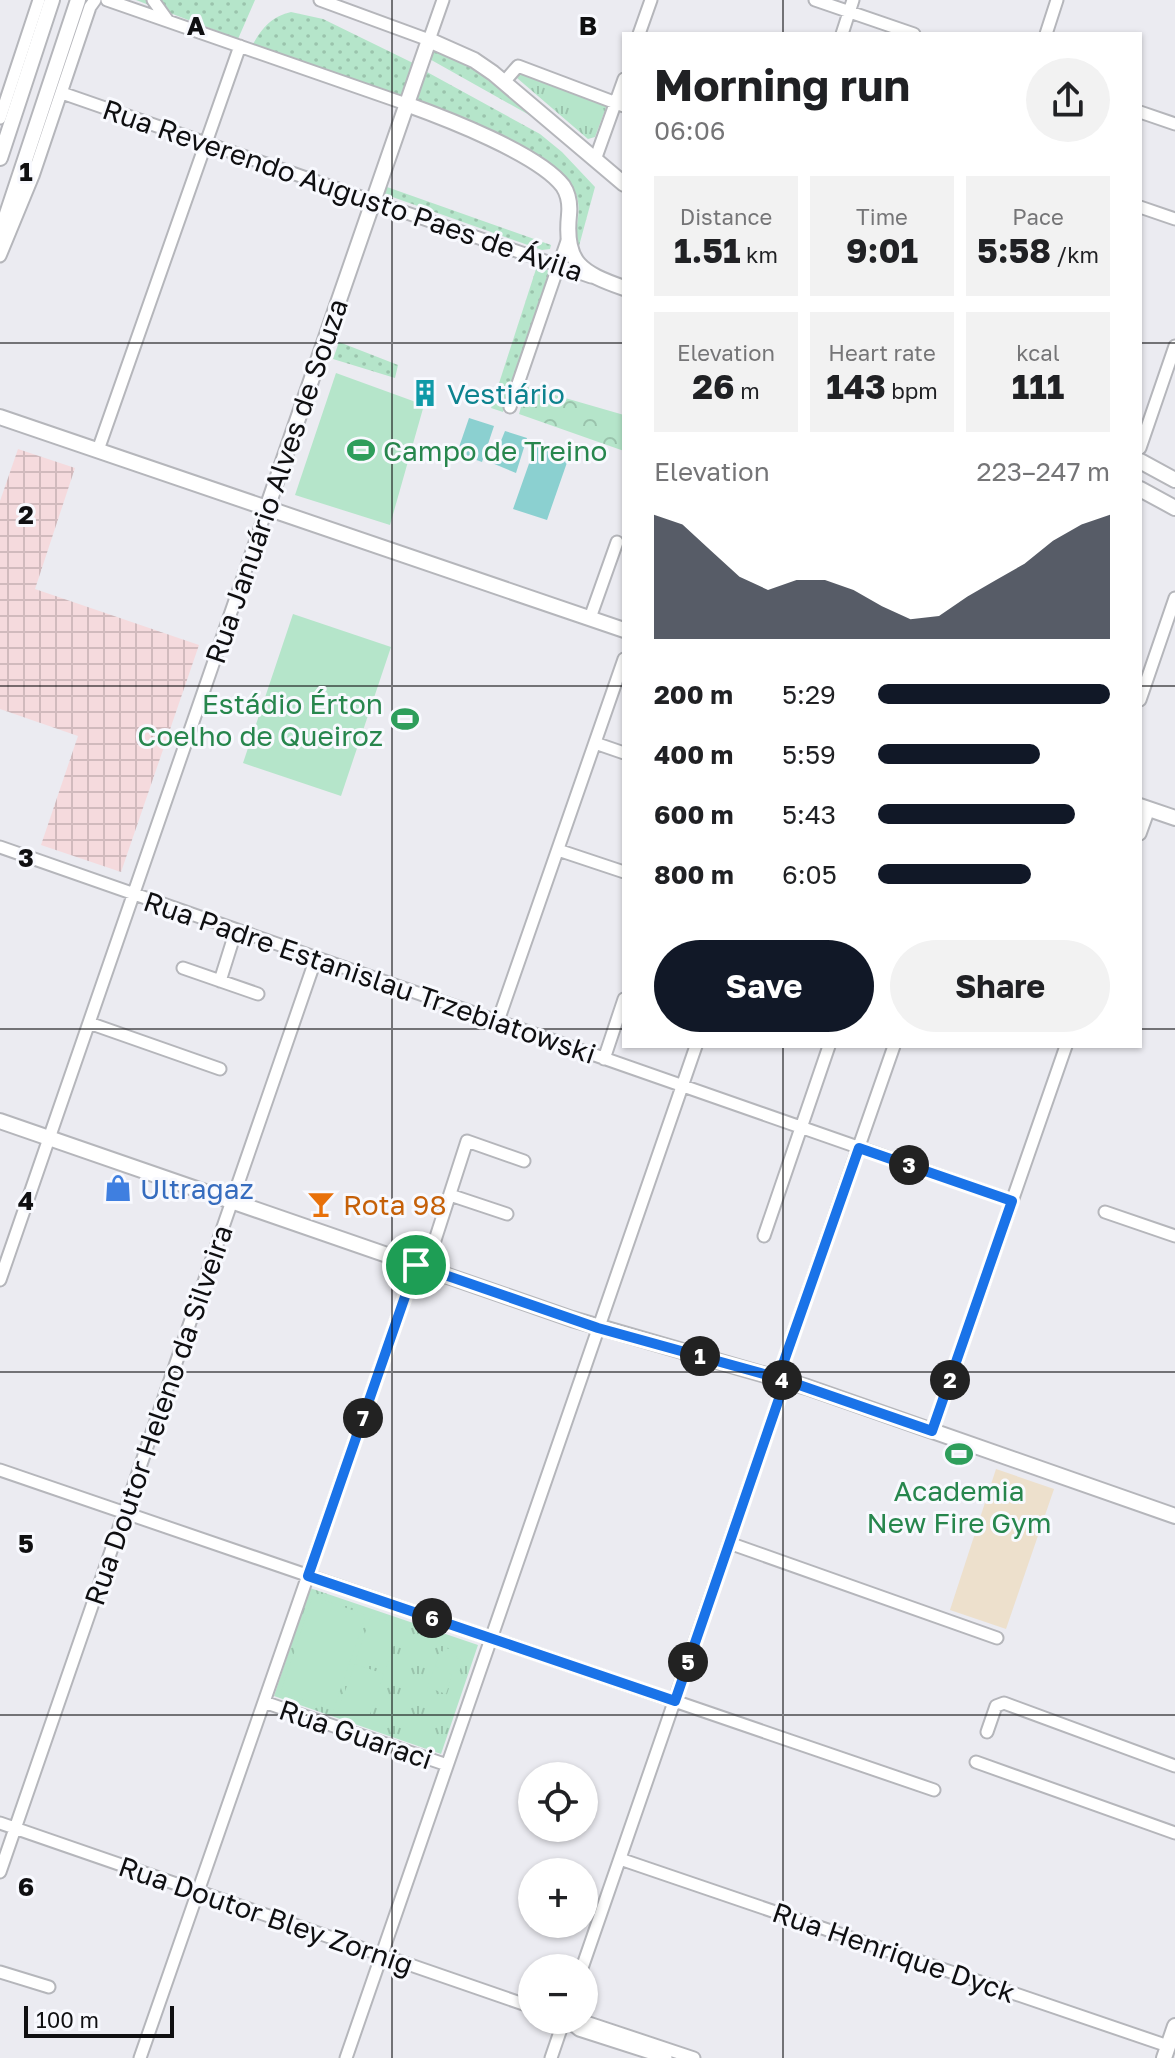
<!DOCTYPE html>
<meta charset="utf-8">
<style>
body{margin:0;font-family:"Golos Text",sans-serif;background:#f2f2f2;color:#202124;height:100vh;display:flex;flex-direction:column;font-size:30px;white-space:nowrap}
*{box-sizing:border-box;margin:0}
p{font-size:26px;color:#757577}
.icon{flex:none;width:44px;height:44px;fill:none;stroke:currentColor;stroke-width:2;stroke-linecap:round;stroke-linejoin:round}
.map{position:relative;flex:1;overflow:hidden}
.panel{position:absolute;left:622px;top:32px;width:520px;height:1016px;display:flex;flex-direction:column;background:#fff;border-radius:0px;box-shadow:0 2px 6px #0004}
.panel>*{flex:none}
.buttons{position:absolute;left:518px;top:1762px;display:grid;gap:16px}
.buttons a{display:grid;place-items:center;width:80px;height:80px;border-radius:50%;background:#fff;box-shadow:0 2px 6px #0004;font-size:40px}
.scale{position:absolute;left:24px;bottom:20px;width:150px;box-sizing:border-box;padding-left:8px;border:4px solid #0f0f11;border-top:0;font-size:22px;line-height:28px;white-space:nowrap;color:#0f0f11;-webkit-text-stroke:6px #f8f9fe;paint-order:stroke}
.pin{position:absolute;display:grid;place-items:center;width:68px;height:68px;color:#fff;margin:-34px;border:4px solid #fff;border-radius:50%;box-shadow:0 2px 8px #0007}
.km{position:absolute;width:40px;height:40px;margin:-20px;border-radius:50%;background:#222;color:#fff;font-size:22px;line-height:40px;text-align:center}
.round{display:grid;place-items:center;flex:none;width:84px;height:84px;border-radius:42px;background:#f2f2f2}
.summary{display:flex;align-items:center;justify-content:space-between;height:136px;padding:0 32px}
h1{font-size:44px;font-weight:700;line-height:60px}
.stats{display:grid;grid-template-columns:repeat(3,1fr);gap:12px;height:136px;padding:8px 32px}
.stats div{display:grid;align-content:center;border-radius:0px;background:#f2f2f2;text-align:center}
.stats b{font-size:34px;font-weight:700}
.stats small{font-size:22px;font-weight:400}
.stats p{font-size:22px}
.chart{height:224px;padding:16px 32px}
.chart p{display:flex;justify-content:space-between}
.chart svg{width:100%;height:144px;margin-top:8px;fill:#111827;opacity:.7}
.action{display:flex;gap:16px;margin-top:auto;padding:16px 32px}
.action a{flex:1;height:92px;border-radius:48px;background:#111827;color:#fff;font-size:32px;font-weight:700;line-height:92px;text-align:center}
.action a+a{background:#f2f2f2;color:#202124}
ul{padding:0 32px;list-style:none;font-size:26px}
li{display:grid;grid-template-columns:128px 96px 1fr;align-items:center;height:60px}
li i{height:20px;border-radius:10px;background:#111827}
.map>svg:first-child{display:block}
.industrial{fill:url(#industrial-grid)}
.education{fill:#ede0cc}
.grass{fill:url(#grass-dots)}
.forest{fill:url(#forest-crowns)}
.park{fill:url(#park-tufts)}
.pitch{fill:#b5e5ca}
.water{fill:#8bd0d0}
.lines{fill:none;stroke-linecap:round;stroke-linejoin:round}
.minor-casing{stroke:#b5b6bb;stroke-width:15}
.major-casing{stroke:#b5b6bb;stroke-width:18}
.minor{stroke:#fff;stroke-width:11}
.major{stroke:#fff;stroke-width:14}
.route-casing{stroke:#fff;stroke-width:16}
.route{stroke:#1a73e8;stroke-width:10}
.grid{fill:none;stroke:#0f0f11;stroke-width:2;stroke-opacity:0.55}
.labels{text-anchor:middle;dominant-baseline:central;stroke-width:6;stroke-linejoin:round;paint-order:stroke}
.street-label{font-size:28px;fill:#0f0f11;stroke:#f8f9fe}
.culture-label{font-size:28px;fill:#0d838f;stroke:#f8f9fe;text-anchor:start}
.leisure-label{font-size:28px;fill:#27864d;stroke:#f8f9fe;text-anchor:start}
.shop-label{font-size:28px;fill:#366cbe;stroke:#f8f9fe;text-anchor:start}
.food-label{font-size:28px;fill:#c56008;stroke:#f8f9fe;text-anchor:start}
.grid-label{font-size:26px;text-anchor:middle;font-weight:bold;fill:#0f0f11;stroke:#f8f9fe;stroke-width:6;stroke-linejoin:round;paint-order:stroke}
</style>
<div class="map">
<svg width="1175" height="2058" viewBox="0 0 1175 2058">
<defs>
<pattern id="industrial-grid" width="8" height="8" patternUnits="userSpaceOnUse" patternTransform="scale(2)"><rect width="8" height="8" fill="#f5dadd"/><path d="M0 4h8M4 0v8" fill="none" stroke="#d1babd"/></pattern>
<pattern id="grass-dots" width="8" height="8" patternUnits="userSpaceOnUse" patternTransform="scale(2)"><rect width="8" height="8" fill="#b5e5ca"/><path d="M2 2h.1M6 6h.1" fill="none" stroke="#9ac3ac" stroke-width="1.8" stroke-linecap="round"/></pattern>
<pattern id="forest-crowns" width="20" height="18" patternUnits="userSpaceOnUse" patternTransform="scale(2)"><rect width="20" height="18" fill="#b5e5ca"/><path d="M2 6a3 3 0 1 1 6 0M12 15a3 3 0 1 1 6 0" fill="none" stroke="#9ac3ac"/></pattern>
<pattern id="park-tufts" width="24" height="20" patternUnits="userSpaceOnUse" patternTransform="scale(2)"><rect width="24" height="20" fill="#b5e5ca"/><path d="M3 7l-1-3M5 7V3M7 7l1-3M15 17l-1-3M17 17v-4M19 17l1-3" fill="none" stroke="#9ac3ac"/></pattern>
</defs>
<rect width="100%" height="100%" fill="#ebebf1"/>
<path class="industrial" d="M18 449 75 468 35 589 199 645 121 872 41 845 78 736 0 709V501Z"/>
<path class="education" d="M996 1469 1054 1489 1006 1629 950 1610Z"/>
<path class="grass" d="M136 0H255L238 39Z
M291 12 323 19 415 64 404 98 253 44C263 27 271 17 291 12Z
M430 50C470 52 524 105 556 130L426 57Z
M427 72 540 134 562 152 595 187 579 246 574 243C576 228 582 209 576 194 562 157 452 116 415 99Z
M387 187 551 245 550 249 542 250 384 194Z
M537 266 549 271 503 412 491 408Z
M339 342 398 365 395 378 333 359Z"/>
<path class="forest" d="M527 387 624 415V451L519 414Z"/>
<path class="park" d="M521 72 607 105 595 137 588 139 517 78Z
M310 1588 478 1645 441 1754 274 1696Z"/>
<path class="pitch" d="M336 373 424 405 390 525 295 495Z
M293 614 391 647 341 796 243 763Z
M313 1596 366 1615 333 1711 281 1692Z
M371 1616 400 1626 386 1669 356 1659Z
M446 1648 456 1651 455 1656 463 1662 459 1672H449L452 1676 446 1694 427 1687 434 1669 439 1668 435 1666 441 1651 445 1652Z
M355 1664 384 1674 367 1723 337 1713Z"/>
<path class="water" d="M469 418 494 426 482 462 457 453Z
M505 431 527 438 516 473 492 463Z
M537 441 571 451 547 520 513 509Z"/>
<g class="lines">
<g class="minor-casing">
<path id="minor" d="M107 0 406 104
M153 0 168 21
M320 0 429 40 443 0
M815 0 914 34
M639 34 651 0
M842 34 853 0
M1046 34 1057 0
M504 82 518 66 624 106
M62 93 591 277
M1140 112 1175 124
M0 118 39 0
M595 160 624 79
M1140 207 1175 219
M0 256 33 176 90 7 95 0
M510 407 567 241
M1140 448 1175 346
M98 450 240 46
M590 618 617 542
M1140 700 1175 598
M595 743 624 753
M1140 834 1149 809
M0 847 1012 1201
M558 850 624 872
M183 968 258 994
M220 981 236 930
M498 1021 624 659
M89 1023 220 1069
M604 1059 624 999
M450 1195 507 1214
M1105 1212 1175 1236
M764 1236 829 1046
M426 1268 467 1141 524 1161
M0 1280 267 508
M932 1431 1066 1046
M0 1470 934 1790
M729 1543 997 1638
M264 1702 447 1765
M987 1732 996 1706 1004 1703 1175 1766
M976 1762 1175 1833
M0 1823 532 2007
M620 1859 1168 2046
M0 1872 316 958
M582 1968 781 1393 783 1364 894 1046
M0 1972 49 1987
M567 2020 579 2030 666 2058
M580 2020 694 2058
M140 2058 416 1265
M346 2058 696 1046
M551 2058 564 2020"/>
</g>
<g class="major-casing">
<path id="major" d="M406 104C445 118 539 154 563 186 569 195 570 205 569 215 564 264 582 273 624 288
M0 158 52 0
M0 235 78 0
M0 417 624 630
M1140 461 1175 480
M1140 489 1175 508
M267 508 429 40 474 60 493 73 624 184
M1140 806 1175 818
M0 1121 572 1319 807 1387 1175 1516
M1164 2058 1175 2026"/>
</g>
<use href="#minor" class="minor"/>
<use href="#major" class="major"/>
</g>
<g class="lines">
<g class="route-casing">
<path id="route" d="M416 1265 598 1328 782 1379 932 1431 1012 1201 859 1148 783 1364 781 1393 675 1701 308 1576 416 1265"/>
</g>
<use href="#route" class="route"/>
</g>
<path class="grid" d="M392 0V2058M783 0V34M0 343H624M1140 343H1175M0 686H624M1140 686H1175M0 1029H624M1140 1029H1175M783 1046V2058M0 1372H1175M0 1715H1175"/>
<defs>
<g id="building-bare" transform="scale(2.16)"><path d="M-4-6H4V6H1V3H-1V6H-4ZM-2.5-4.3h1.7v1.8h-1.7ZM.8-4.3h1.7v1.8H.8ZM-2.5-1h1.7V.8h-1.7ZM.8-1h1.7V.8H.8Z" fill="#0f9aa8" stroke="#f8f9fe" stroke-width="2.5" paint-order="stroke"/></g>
<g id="stadium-bare" transform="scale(2.16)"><path d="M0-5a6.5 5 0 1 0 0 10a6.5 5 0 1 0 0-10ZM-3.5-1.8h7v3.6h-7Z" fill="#2e9e5b" stroke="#f8f9fe" stroke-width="2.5" paint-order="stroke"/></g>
<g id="shop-bare" transform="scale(2.16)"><path d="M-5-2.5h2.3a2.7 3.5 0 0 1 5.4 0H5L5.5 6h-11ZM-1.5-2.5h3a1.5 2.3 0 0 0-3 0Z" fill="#3f7fe0" stroke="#f8f9fe" stroke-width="2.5" paint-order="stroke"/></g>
<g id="bar-bare" transform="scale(2.16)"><path d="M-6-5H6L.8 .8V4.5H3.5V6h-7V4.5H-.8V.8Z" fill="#e8710a" stroke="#f8f9fe" stroke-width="2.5" paint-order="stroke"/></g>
</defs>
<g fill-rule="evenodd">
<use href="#building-bare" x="425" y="393"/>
<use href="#stadium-bare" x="361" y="450"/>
<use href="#stadium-bare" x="405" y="719"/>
<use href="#shop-bare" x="118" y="1188"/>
<use href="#bar-bare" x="321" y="1204"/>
<use href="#stadium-bare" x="959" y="1454"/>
</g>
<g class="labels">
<g class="street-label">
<text transform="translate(343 190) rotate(19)">Rua Reverendo Augusto Paes de Ávila</text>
<text transform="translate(276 481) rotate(-71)">Rua Januário Alves de Souza</text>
<text transform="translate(370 977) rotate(19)">Rua Padre Estanislau Trzebiatowski</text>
<text transform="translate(158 1415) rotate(-71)">Rua Doutor Heleno da Silveira</text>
<text transform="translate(356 1734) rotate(19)">Rua Guaraci</text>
<text transform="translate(266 1915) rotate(19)">Rua Doutor Bley Zornig</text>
<text transform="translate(894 1952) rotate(19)">Rua Henrique Dyck</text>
</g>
<g class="culture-label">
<text x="447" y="393">Vestiário</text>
</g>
<g class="leisure-label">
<text x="383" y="450">Campo de Treino</text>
<text x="383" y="703" text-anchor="end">Estádio Érton<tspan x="383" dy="32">Coelho de Queiroz</tspan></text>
<text x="959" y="1490" text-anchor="middle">Academia<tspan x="959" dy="32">New Fire Gym</tspan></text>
</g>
<g class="shop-label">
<text x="140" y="1188">Ultragaz</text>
</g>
<g class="food-label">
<text x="343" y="1204">Rota 98</text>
</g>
</g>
<g class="grid-label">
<text x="196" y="35">A</text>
<text x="588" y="35">B</text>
<text x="26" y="181">1</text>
<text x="26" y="524">2</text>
<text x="26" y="867">3</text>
<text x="26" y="1210">4</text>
<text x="26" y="1553">5</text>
<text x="26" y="1896">6</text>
</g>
</svg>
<div class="buttons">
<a><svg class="icon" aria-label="locate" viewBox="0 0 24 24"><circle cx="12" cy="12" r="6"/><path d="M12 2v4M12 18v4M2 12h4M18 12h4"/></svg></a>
<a>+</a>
<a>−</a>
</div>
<div class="scale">100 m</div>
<div class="pin" style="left:416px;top:1265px;background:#1e9e55"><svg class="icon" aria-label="arrive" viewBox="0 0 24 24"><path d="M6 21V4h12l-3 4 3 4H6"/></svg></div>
<b class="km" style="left:700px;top:1356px">1</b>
<b class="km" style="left:950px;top:1380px">2</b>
<b class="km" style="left:909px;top:1165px">3</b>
<b class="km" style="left:782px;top:1380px">4</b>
<b class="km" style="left:688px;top:1662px">5</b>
<b class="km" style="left:432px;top:1618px">6</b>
<b class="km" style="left:363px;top:1418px">7</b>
<section class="panel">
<div class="summary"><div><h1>Morning run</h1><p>06:06</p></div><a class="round"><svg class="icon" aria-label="share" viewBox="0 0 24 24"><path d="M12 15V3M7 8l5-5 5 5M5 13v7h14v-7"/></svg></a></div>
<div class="stats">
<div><p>Distance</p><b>1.51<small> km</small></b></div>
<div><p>Time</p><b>9:01</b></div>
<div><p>Pace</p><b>5:58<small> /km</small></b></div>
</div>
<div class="stats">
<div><p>Elevation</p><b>26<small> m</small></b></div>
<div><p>Heart rate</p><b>143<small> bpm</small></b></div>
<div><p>kcal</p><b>111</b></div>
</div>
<div class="chart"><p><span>Elevation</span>223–247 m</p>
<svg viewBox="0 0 160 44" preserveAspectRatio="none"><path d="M0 44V6L10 9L20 17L30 25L40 29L50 26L60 26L70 29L80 34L90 38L100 37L110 31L120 26L130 21L140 14L150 9L160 6V44z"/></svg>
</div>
<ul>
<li><b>200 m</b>5:29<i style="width:100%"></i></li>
<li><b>400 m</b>5:59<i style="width:70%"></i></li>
<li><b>600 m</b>5:43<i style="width:85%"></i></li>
<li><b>800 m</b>6:05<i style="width:66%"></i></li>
</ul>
<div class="action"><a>Save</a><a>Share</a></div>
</section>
</div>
